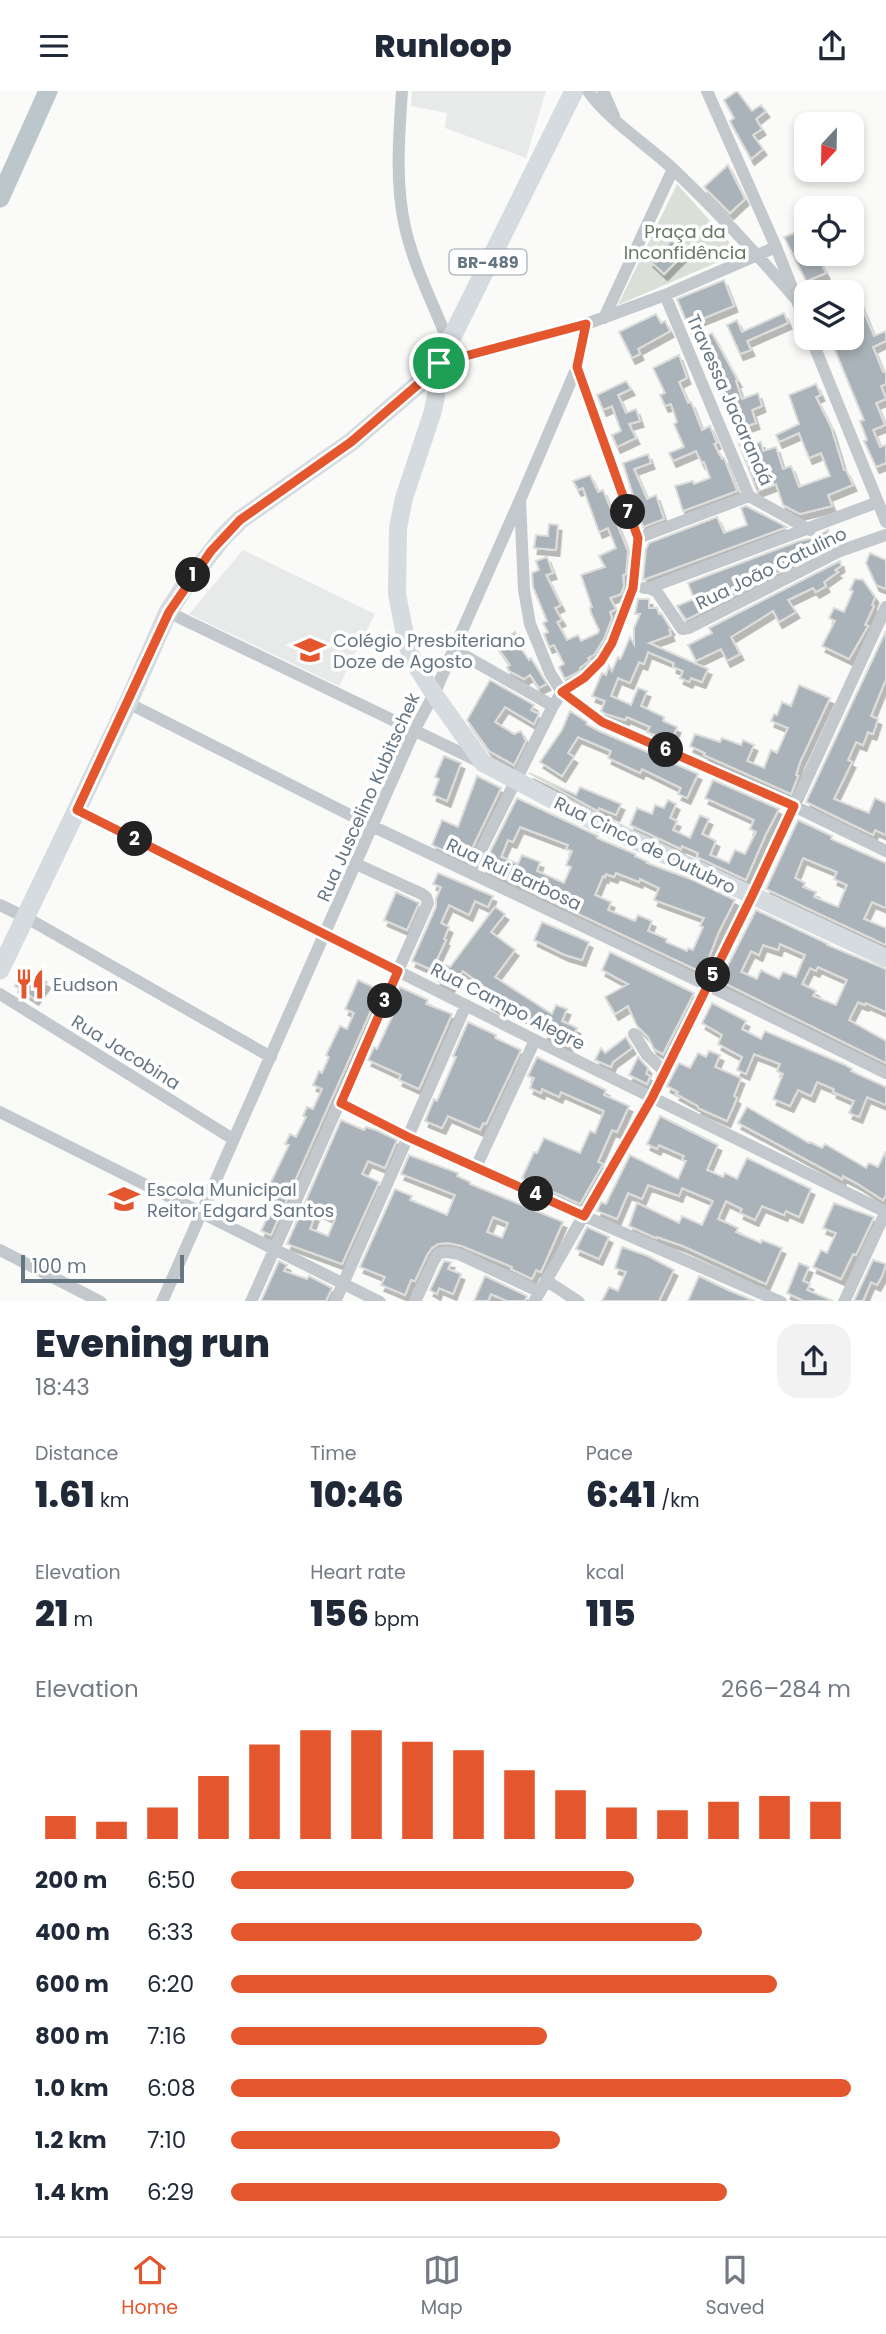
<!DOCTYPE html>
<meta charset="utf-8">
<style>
body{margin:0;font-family:Poppins,sans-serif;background:#f2f2f3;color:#1f2937;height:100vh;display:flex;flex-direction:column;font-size:26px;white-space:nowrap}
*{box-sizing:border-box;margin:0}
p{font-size:23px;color:#747a83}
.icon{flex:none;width:38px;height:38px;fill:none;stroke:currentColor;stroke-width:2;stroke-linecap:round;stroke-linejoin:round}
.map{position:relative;height:1210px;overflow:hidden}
.drawer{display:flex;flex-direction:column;background:#fff;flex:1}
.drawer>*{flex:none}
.needle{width:46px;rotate:202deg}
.controls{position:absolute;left:794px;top:21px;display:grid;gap:14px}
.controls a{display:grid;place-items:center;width:70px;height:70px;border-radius:14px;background:#fff;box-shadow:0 4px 10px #0003;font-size:35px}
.scale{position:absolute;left:21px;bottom:18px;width:163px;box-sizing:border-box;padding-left:7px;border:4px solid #657683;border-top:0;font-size:19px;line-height:24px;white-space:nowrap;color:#657683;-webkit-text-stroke:5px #fff;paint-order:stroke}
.pin{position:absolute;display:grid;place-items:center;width:60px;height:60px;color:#fff;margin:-30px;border:4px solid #fff;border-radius:50%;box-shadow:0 2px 7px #0007}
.km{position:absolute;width:35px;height:35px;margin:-18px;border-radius:50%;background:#222;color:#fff;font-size:19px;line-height:35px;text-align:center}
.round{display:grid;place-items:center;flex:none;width:74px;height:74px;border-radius:21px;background:#f2f2f3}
.summary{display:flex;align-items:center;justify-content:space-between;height:119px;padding:0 35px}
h1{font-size:38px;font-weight:800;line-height:52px}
.metrics{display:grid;grid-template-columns:repeat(3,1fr);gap:10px;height:119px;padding:7px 35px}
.metrics div{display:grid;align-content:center}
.metrics b{font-size:35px;font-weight:800}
.metrics small{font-size:19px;font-weight:400}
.metrics p{font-size:19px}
.chart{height:196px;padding:14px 35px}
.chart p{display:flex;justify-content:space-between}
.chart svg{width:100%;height:126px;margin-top:7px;stroke:#e4572e;stroke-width:6}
ul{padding:0 35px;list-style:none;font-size:23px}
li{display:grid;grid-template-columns:112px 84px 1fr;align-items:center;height:52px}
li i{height:18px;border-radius:9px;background:#e4572e}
header{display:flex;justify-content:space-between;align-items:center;height:91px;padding:0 35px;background:#fff;font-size:32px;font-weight:800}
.menu{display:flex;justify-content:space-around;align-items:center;height:98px;border-top:2px solid #e0e1e3;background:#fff;font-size:19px;color:#747a83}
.menu a{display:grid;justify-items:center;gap:4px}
.menu .on{color:#e4572e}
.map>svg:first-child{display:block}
.built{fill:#e8e9e9}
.green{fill:#dadfd7}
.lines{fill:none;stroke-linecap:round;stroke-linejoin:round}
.river{stroke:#bbc7cb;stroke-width:19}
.building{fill:#aab3b9;stroke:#dcdcda;stroke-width:2;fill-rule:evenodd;filter:url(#shadow)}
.street{stroke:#c3c8cc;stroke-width:12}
.secondary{stroke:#d6dbdf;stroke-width:18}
.primary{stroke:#d6dbdf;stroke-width:19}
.route-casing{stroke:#fff;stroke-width:14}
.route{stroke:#e4572e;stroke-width:9}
.labels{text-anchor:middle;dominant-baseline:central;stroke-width:7;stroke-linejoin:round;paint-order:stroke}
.shield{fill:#fff;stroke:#939fa8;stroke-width:2}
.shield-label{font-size:16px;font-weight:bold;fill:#657683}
.park-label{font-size:18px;fill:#687a64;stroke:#fff}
.street-label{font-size:18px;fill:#657683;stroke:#fff}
.poi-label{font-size:18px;fill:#657683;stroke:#fff;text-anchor:start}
</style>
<header><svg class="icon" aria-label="menu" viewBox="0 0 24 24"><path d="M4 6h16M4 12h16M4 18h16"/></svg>Runloop<svg class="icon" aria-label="share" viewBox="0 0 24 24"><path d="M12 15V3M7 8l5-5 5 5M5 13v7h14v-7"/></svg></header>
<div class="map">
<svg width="886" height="1211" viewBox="0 0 886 1211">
<defs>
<filter id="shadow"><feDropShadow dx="3.5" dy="6" stdDeviation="0" flood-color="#0004"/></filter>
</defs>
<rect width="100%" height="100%" fill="#fafaf8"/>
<path class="built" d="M412 0H546L526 67 445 37 447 22 411 15Z
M243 459 375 523 339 595 189 523Z"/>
<path class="green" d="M677 93 739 162 618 214Z"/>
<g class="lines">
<path class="river" d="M0 107 48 0"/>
</g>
<path class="building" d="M737 0 752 20 761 14 766 20 756 28 762 38 753 44 763 58 751 68 733 36 730 30 734 27 724 9Z
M728 74 745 108 730 122 704 96Z
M802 139 807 151V169L817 164 826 182 807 190V192L784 146Z
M672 149 685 162 664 183 650 170Z
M724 189 734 215 699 229 706 245 712 242 738 290H736L742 308 758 302 762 315 752 319 756 332 744 336 750 354 761 351 763 360 776 356 783 378 791 375 799 396 830 385 821 362 809 367 799 342 779 351 776 344 799 333 789 304 816 293 821 304 816 306 831 336 844 379H846L853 394 828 404 832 415 800 423 783 414 776 393 757 400 737 347 726 310 723 311 713 281H711L705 269 708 267 694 241 691 242 677 208Z
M852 193 874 245 886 240V250L873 256 883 281H886V293L881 295 886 308 876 312 885 334 873 339 880 356 886 354V372L876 376 864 350 867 349 860 330 864 329 830 247H852Z
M784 222 788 232 747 250 751 259 740 263 727 234 737 229 742 241Z
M656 223 661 232 665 230 670 240 638 258 640 263 632 267 619 241Z
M679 264 687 287 679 291 688 312 691 311 702 339 710 335 717 352 714 353 722 368 724 367 737 400 683 420 675 395 693 390 694 393 710 387 704 371 702 372 696 360 673 370 669 362 684 356 674 333 677 331 671 313 665 315 660 304 665 302 653 277Z
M626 290 631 298 618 304 626 322 636 318 640 330 629 333 636 347 617 356 612 344 621 340 612 315 603 319 597 304Z
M648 363 651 372 634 378 647 408 656 404 664 428 643 436 623 372Z
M590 384 598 401 603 399 628 460 626 483 623 484 624 495 621 503 610 507 616 518 610 521 612 527 604 548 594 564 588 567 590 569 580 577V580L565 588 559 576 564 573 554 554 549 556 544 543 548 541 543 532 547 530 533 496 532 482 539 479 536 470 547 466 553 482 546 484 561 514 555 517 562 529 557 531 567 549 578 544 581 550 598 542 599 539 591 522 590 517 592 516 581 484 605 476 599 465 616 457 608 437 599 441 583 397 578 399 573 390Z
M746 415 787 436 643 489 646 458 649 452 717 426 724 442 747 434 741 417Z
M549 433 558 434 556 459 534 457 536 444 548 445Z
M828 439 833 454 813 464 811 459 795 466V468L787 471 789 475 783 477 784 479 686 529 677 515 694 508 688 492 799 450 814 447Z
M870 462 886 469V498L876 494 866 472Z
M840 470 841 475 835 479 838 481 824 491 826 495 816 501 813 497 788 509 796 521 779 531 773 520 731 546 740 563 727 570 721 558 696 570 688 554 712 542 709 537Z
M855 488 863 489 875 506 872 514 874 515 865 534 868 535 849 568 822 555 835 530 829 527 834 517 844 521 853 500 850 499Z
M638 508H649V517H657L659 523 661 522 671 538 669 539 671 544 649 552 708 578 702 591 691 587 689 591 680 587 683 580 673 576 674 572 648 561 644 573 639 571 630 592 618 587 611 605 631 614 638 597 647 600 641 615 664 626 663 630 677 636 671 651 647 641 650 636 627 626 625 629 606 623 601 620 605 610 592 605 602 582 606 584 609 575 612 580 618 566 620 568 621 567 630 546 634 553V537L640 523H635Z
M886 540V588L871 625 878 628 873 643 868 641 863 654 856 651 848 669 852 671 834 708 869 722 875 707 886 712V744L875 739 873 744 806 711Z
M515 541 521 551 518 553 529 569 531 567 547 593 539 597 530 584 524 588 509 580 507 576 510 574 496 554Z
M490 589 534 614 531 619 539 623 534 633 505 616 495 631 514 643 521 640 526 650 514 674 489 660 467 629Z
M799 594 830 607 800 671 796 684 798 685 791 703 704 664 705 662 690 655 695 643 720 651 722 647 741 654 743 649 754 654 747 670 764 677 771 659 777 662 788 637 771 630 774 623 777 624 782 611 791 615Z
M570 620 587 631 586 633 599 640 698 683 687 707 678 703 681 697 642 678 640 682 608 667 611 660 578 646 568 662 574 666 562 685 540 671 562 639Z
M444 665 461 672 447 710 433 704 439 688 435 686Z
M529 682 576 704 580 696 621 713 616 724 599 717 598 720 594 718Z
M477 685 501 697 466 770 432 754 442 729 458 736Z
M713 689 779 718 765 745 746 789 697 766 698 762 682 755 681 758 630 734 637 717 652 723 655 714 664 717 668 709 676 713 670 727 677 730 673 739 690 747 700 724 709 728 702 743 716 750 710 764 729 772 735 759 745 763 756 741 750 738 754 729 705 707Z
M517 707 598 745 597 747 635 763V765L648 771 647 772 693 789 735 809 718 843 703 882 536 803 532 799 482 777ZM520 736 568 754 566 758 572 760 566 774 571 776 564 792 537 780 540 771 522 764 518 773 501 766 508 749 513 751ZM616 782 639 791 640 788 659 797 654 809 704 827 700 835 703 836 693 859 688 857 687 860 666 851 667 848 648 840 652 830 638 824 635 830 608 819 611 811 595 804 603 785 605 786 606 783 614 786Z
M798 729 832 745 831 748 886 772V817L872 811 864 828 886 837V854L766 798ZM803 767 837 781 834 788 847 794 838 816 814 806 816 801 803 796 805 792 795 787Z
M438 782 493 805 488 816 475 810 469 824 449 814 441 832 449 836 444 848 446 849 432 879 412 870 436 816V808L441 796 433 793Z
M396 801 419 812 407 839 384 829Z
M495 816 505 823 491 841 515 859 495 886 552 923 556 914 567 918 562 930 577 937 569 955 544 943 545 939 501 913 498 918 488 912 494 903 463 880 450 896 436 889 446 874 450 876Z
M756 819 828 853 827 854 886 878V921L866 912 865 914 858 911 849 929 886 950V972L720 890ZM780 853 805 864 796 886 783 881 779 888 761 879 757 888 741 881 751 860 759 864 763 854 778 859ZM818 876 847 889 836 914 813 905 816 900 802 893 810 877 816 880Z
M542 831 589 851 582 869 565 864 534 849Z
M610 861 694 902 663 963 654 958 648 946 637 935 628 915 615 923 605 906 628 893 602 879Z
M24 878 47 891 35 908 15 895Z
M358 889 380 899 271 1144 261 1140 278 1104 267 1099 289 1054 285 1053 290 1043 296 1046 306 1026 303 1025 307 1016 313 1018 322 998 313 994 319 980 322 982 329 966 326 964 340 935 347 938 354 922 345 918Z
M400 896 428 909 426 913 452 923 419 998 399 989 401 984 368 969 374 956 377 958 392 926 388 924Z
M712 912 746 930 742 938 761 948 765 940 843 973 852 978 851 980 886 996V1014L867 1006 859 1026 849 1022 854 1010 833 1001 834 998 817 991 811 1005 798 999 790 1015 773 1008 783 983 777 980 780 973 754 963 746 983 737 979 742 966 718 953 722 944 702 932Z
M468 931 496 944 495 947 521 959 486 1033 483 1032 480 1039 448 1025 442 1037 425 1030 434 1008 437 1010 456 966 453 965Z
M626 946 632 957 613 971 611 976 595 969 601 957 605 962Z
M709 960 720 964 715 976 741 987 734 1005 737 1007 727 1030 698 1017V1015L676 1003 678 1001 667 995 679 972 690 977 698 962 706 966Z
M537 966 606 999 604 1004 629 1015 617 1041 612 1039 598 1071 603 1073 580 1113 522 1087 534 1061 537 1062 544 1047 580 1062 590 1040 595 1042 604 1020 561 1001 559 1006 542 998 541 1002 530 997 534 987 528 985Z
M638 966 648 977 646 983 650 985 647 993 629 984Z
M747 1016 809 1052 810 1051 822 1057 825 1053 866 1077 869 1072 878 1076 886 1060V1104L883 1109 858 1093 843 1085 842 1088 738 1032Z
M660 1025 718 1054 707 1079 723 1086 725 1082 737 1088 747 1067 811 1098 799 1126 786 1120 784 1124 762 1115 755 1129 740 1122 742 1118 726 1110 718 1128 738 1137 736 1141 745 1145 761 1152 762 1149 782 1157 766 1193 683 1155 657 1146 656 1147 629 1135 637 1112 679 1132 682 1125 702 1134 713 1110 682 1097 679 1105 648 1094 642 1108 628 1102 617 1128 597 1120 601 1111 606 1113 630 1064 678 1088 686 1070 682 1069 684 1065 659 1054 657 1058 647 1053Z
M341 1029 364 1039 366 1036 376 1039 397 1049 385 1077 368 1070 362 1083 379 1091 342 1173 287 1153ZM317 1120 335 1128 328 1145 310 1138Z
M409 1064 458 1082 457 1085 470 1091V1093L563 1131 541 1181 536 1179 532 1188 511 1178 512 1176 462 1155 448 1152 438 1153 432 1157 427 1164 415 1190 411 1189 405 1204 381 1194 385 1186 360 1176 395 1098 412 1105 410 1109 447 1124 455 1104 401 1083ZM493 1126 508 1132 502 1147 487 1141Z
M834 1112 874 1126 856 1164 853 1163 841 1188 813 1176 821 1159 827 1162 836 1142 823 1137Z
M587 1136 609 1146 599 1168 576 1158Z
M622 1156 648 1165 674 1179 659 1210H602L609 1196 618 1200 626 1181 615 1177Z
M873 1169 886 1173 882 1185 877 1194 871 1191 863 1210H854Z
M279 1170 287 1174 284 1180 307 1188 309 1185 332 1197 326 1210H261Z
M444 1170 451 1171 448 1178 461 1183 453 1203 439 1197 437 1203 430 1199Z
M799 1172 809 1176 803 1190 810 1193 807 1199 833 1210H804L787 1202Z
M485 1185 527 1205 525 1210H507L491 1203 488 1210H474Z
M699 1185 730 1200 755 1210H688Z"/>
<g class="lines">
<path class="street" d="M402 0C399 44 395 92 405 136 414 176 434 214 449 253
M588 0C607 28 646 53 672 77 715 118 756 162 795 207
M603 0 614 25
M707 0 776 156 807 235
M665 204 749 405 810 439
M604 227 673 78
M586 233 577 276 520 409 524 499 530 533 550 582 562 601 602 631 794 715 886 760
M811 247 886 431
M439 272 586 233 665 204 776 156
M638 447 749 405
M644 497H649L878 411
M649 497 657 501 682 538 689 537 840 460 886 444
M168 521 482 672
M453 558 553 615
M128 612 372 735 707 894 886 982
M77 719 535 949 886 1121
M470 781 553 615 562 601 585 587 601 570 612 552 633 497 638 447 577 276
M0 814 27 827 271 966
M0 903 233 1048
M634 943 647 964 664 980
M341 1012C485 1084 633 1146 781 1211
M0 1021 380 1211
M476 1076 535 949
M0 1159 101 1211
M547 1190 579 1211
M162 1211 414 640 434 603 520 409
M251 1211 428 812 426 806 422 803 356 773
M335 1211 466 914
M415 1211 434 1169 439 1162 447 1161 459 1163 540 1201
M534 1211 651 1007 753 805 886 516
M844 1211 886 1120"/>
<path class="secondary" d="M436 278V306L432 323 404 407 398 437 397 503 407 554 415 573 434 603 483 672 589 728 886 867"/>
<path class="primary" d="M0 879 128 612 168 521 187 492 223 446 240 429 351 351 436 278 574 0"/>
</g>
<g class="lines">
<g class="route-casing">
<path id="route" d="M586 233 577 276 638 447 633 497 612 552 601 570 584 587 562 601 602 631 794 715 752 805 652 1007 584 1125 408 1046 341 1012 398 880 77 719 169 521 211 460 240 429 351 351 436 278 439 272Z"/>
</g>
<use href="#route" class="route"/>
</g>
<defs>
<g id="school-bare" transform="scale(2.415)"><path d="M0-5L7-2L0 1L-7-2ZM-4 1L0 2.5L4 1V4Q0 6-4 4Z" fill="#e4572e" stroke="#fff" stroke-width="2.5" paint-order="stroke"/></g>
<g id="restaurant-bare" transform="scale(2.415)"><path d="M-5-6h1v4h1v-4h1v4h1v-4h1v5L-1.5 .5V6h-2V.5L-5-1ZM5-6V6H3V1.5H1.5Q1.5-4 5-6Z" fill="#e4572e" stroke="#fff" stroke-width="2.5" paint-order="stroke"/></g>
</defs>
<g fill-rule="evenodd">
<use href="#school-bare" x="310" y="559"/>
<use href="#restaurant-bare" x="30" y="893"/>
<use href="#school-bare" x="124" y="1108"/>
</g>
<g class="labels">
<rect class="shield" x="449.5" y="158.5" width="77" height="25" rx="5"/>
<g class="shield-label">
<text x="488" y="171">BR-489</text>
</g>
<g class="park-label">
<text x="685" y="140">Praça da<tspan x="685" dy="21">Inconfidência</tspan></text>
</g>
<g class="street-label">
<text transform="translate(730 309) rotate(66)">Travessa Jacarandá</text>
<text transform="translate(771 477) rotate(-26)">Rua João Catulino</text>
<text transform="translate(368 706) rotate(-66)">Rua Juscelino Kubitschek</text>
<text transform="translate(645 754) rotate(26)">Rua Cinco de Outubro</text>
<text transform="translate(514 783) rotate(25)">Rua Rui Barbosa</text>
<text transform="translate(508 915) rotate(27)">Rua Campo Alegre</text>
<text transform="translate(126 961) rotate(32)">Rua Jacobina</text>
</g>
<g class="poi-label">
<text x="333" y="549">Colégio Presbiteriano<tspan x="333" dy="21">Doze de Agosto</tspan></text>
<text x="53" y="893">Eudson</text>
<text x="147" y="1098">Escola Municipal<tspan x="147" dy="21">Reitor Edgard Santos</tspan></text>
</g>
</g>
</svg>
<div class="controls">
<a><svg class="needle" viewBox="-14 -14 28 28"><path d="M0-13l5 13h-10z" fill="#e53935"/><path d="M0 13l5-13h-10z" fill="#747a83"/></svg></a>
<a><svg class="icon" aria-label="locate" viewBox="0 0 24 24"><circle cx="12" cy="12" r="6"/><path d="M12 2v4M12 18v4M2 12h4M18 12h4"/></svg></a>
<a><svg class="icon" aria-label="layers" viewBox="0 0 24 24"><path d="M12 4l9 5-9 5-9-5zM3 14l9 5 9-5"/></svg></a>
</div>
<div class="scale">100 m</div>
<div class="pin" style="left:439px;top:272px;background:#1e9e55"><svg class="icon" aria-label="arrive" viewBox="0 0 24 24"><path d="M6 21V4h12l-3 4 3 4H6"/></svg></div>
<b class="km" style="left:193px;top:484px">1</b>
<b class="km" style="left:135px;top:748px">2</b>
<b class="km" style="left:385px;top:910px">3</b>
<b class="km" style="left:536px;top:1103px">4</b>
<b class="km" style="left:713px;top:884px">5</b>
<b class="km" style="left:666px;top:659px">6</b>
<b class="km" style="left:628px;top:421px">7</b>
</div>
<section class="drawer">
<div class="summary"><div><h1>Evening run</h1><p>18:43</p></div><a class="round"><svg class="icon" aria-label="share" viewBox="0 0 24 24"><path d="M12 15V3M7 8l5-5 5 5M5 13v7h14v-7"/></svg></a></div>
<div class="metrics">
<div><p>Distance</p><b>1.61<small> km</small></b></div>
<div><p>Time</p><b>10:46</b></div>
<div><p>Pace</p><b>6:41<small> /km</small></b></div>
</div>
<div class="metrics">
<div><p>Elevation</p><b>21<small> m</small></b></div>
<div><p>Heart rate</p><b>156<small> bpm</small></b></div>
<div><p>kcal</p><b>115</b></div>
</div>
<div class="chart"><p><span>Elevation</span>266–284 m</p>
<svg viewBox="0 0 160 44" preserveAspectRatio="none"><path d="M5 44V36M15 44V38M25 44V33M35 44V22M45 44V11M55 44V6M65 44V6M75 44V10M85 44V13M95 44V20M105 44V27M115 44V33M125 44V34M135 44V31M145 44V29M155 44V31"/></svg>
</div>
<ul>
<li><b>200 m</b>6:50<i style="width:65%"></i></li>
<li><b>400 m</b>6:33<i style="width:76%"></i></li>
<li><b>600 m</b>6:20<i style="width:88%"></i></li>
<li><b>800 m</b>7:16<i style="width:51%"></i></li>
<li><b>1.0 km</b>6:08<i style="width:100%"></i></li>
<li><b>1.2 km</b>7:10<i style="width:53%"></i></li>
<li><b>1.4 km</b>6:29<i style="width:80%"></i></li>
</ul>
</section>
<nav class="menu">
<a class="on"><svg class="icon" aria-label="home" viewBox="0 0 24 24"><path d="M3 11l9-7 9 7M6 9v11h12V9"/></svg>Home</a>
<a><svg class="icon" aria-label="map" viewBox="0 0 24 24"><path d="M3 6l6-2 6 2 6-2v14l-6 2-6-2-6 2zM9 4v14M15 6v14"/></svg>Map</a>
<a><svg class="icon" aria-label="saved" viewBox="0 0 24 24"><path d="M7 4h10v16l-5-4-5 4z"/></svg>Saved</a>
</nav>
